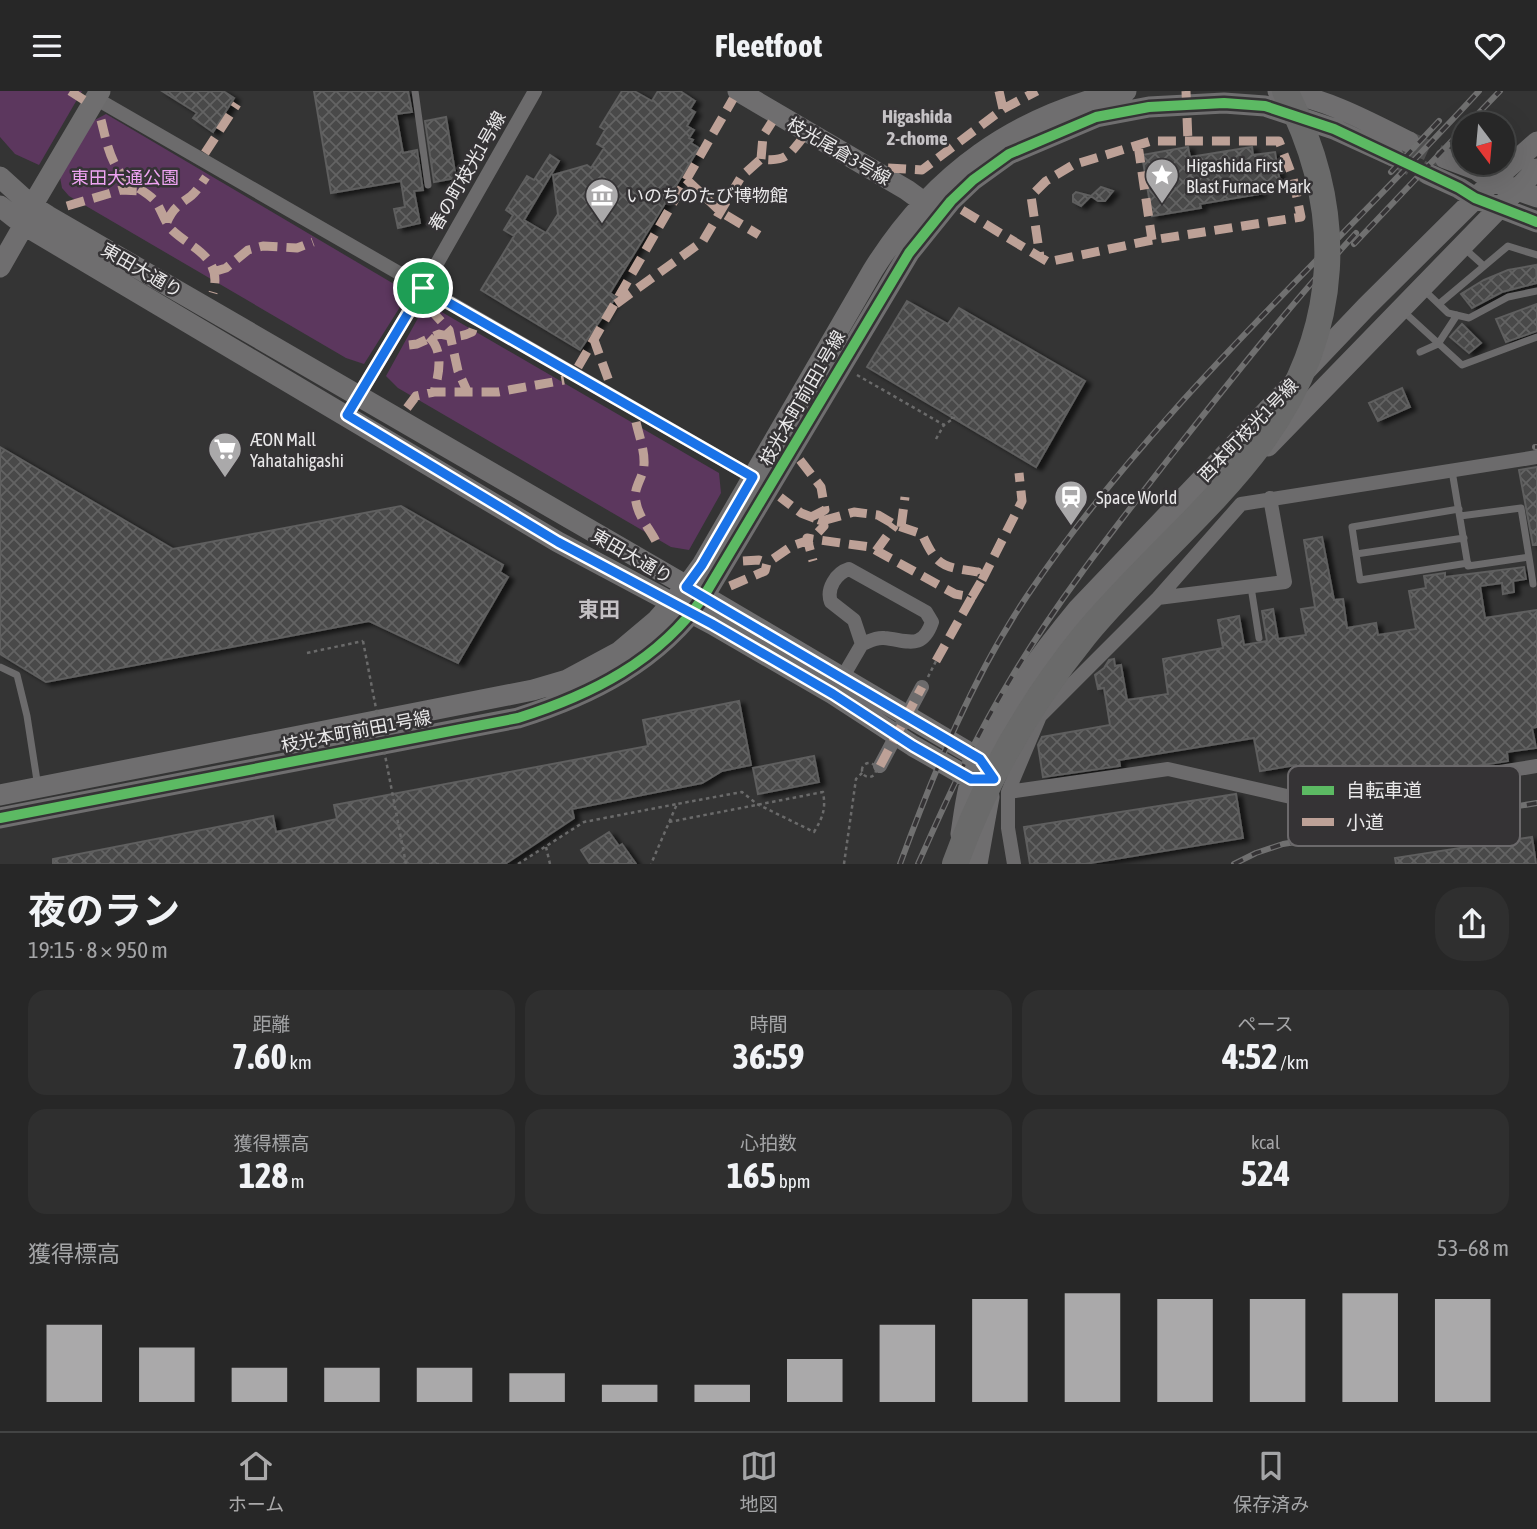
<!DOCTYPE html>
<html lang="ja">
<meta charset="utf-8">
<style>
body{margin:0;font-family:"Asap Condensed","Noto Sans JP",sans-serif;background:#2f2f2f;color:#f1f3f6;height:100vh;display:flex;flex-direction:column;font-size:26px;white-space:nowrap}
*{box-sizing:border-box;margin:0}
p{font-size:23px;color:#a4a5a7}
.icon{flex:none;width:38px;height:38px;fill:none;stroke:currentColor;stroke-width:2;stroke-linecap:round;stroke-linejoin:round}
.map{position:relative;height:773px;overflow:hidden}
.panel{display:flex;flex-direction:column;background:#272727;flex:1}
.panel>*{flex:none}
.needle{width:46px;rotate:164deg}
.buttons{position:absolute;left:1452px;top:21px;display:grid;gap:14px}
.buttons a{display:grid;place-items:center;width:63px;height:63px;border-radius:50%;background:#272727;box-shadow:0 7px 28px #0002,0 0 0 2px #434444;font-size:35px}
.pin{position:absolute;display:grid;place-items:center;width:60px;height:60px;color:#fff;margin:-30px;border:4px solid #fff;border-radius:50%;box-shadow:0 2px 7px #0007}
.round{display:grid;place-items:center;flex:none;width:74px;height:74px;border-radius:28px;background:#2f2f2f}
.headline{display:flex;align-items:center;justify-content:space-between;height:119px;padding:0 28px}
h1{font-size:38px;font-weight:700;line-height:52px}
.figures{display:grid;grid-template-columns:repeat(3,1fr);gap:10px;height:119px;padding:7px 28px}
.figures div{display:grid;align-content:center;border-radius:18px;background:#2f2f2f;text-align:center}
.figures b{font-size:35px;font-weight:700}
.figures small{font-size:19px;font-weight:400}
.figures p{font-size:19px}
.chart{height:196px;padding:14px 28px}
.chart p{display:flex;justify-content:space-between}
.chart svg{width:100%;height:126px;margin-top:7px;stroke:#aaa9aa;stroke-width:6}
header{display:flex;justify-content:space-between;align-items:center;height:91px;padding:0 28px;background:#272727;font-size:32px;font-weight:700}
.menu{display:flex;justify-content:space-around;align-items:center;height:98px;border-top:2px solid #434444;background:#272727;font-size:19px;color:#a4a5a7}
.menu a{display:grid;justify-items:center;gap:4px}
.menu .on{color:#aaa9aa}
.map>svg:first-child{display:block}
.green{fill:#5c375e}
.building{fill:url(#building-cross-hatch);stroke:#5e5e5e;stroke-width:2;filter:url(#shadow)}
.lines{fill:none;stroke-linecap:round;stroke-linejoin:round}
.secondary-tunnel{stroke:#4f4f4f;stroke-width:21;stroke-dasharray:21 10;stroke-linecap:butt}
.path{stroke:#6a6a6a;stroke-width:2.5;stroke-dasharray:3.5 3.5;stroke-linecap:butt}
.lane{stroke:#6c6b6c;stroke-width:7}
.street{stroke:#6c6b6c;stroke-width:14}
.secondary{stroke:#6f6e6f;stroke-width:21}
.rail-casing{stroke:#707070;stroke-width:6}
.rail{stroke:#353335;stroke-width:3.5;stroke-dasharray:10;stroke-linecap:butt}
.path-bridge{stroke:#6a6a6a;stroke-width:2.5;stroke-dasharray:3.5 3.5;stroke-linecap:butt}
.street-bridge{stroke:#6c6b6c;stroke-width:14}
.highway-bridge{stroke:#6a6a6a;stroke-width:26}
.quiet{stroke:#bda197;stroke-width:9;stroke-dasharray:18 9;stroke-linecap:butt}
.cycleway-casing{stroke:#353335;stroke-width:15}
.cycleway{stroke:#5cba63;stroke-width:10}
.route-casing{stroke:#fff;stroke-width:14}
.route{stroke:#1a73e8;stroke-width:9}
.labels{text-anchor:middle;dominant-baseline:central;stroke-width:5;stroke-linejoin:round;paint-order:stroke}
.street-label{font-size:18px;fill:#e9e8e9;stroke:#353335}
.poi-label{font-size:18px;fill:#e9e8e9;stroke:#353335;text-anchor:start}
.park-label{font-size:18px;fill:#efa4f3;stroke:#353335}
.neighbourhood-label{font-size:19px;font-weight:bold;fill:#c5c2c5;stroke:#353335}
.quarter-label{font-size:21px;font-weight:bold;fill:#c5c2c5;stroke:#353335}
.key{fill:#353335;stroke:#6b696b;stroke-width:2}
.key-label{font-size:19px;fill:#e9e8e9}
</style>
<header><svg class="icon" aria-label="menu" viewBox="0 0 24 24"><path d="M4 6h16M4 12h16M4 18h16"/></svg>Fleetfoot<svg class="icon" aria-label="heart" viewBox="0 0 24 24"><path d="M12 20l-8-8c-3-5 5-10 8-4 3-6 11-1 8 4z"/></svg></header>
<div class="map">
<svg width="1537" height="773" viewBox="0 0 1537 773">
<defs>
<pattern id="building-cross-hatch" width="8" height="8" patternUnits="userSpaceOnUse" patternTransform="scale(1.75)"><rect width="8" height="8" fill="#494949"/><path d="M0 0l8 8M0 8l8-8" fill="none" stroke="#636363"/></pattern>
<filter id="shadow"><feDropShadow dx="5.5" dy="3" stdDeviation="2" flood-color="#0009"/></filter>
</defs>
<rect width="100%" height="100%" fill="#343434"/>
<path class="green" d="M0 0H82L39 74 15 63 0 46Z
M106 23 394 193 400 216 364 273 346 267 69 105 62 97 60 86 89 32Z
M440 220 719 382 721 402 689 459 671 456 398 297 386 285 418 227Z"/>
<path class="building" d="M162 0H223L234 7 213 41 193 27 197 22Z
M314 0H408L412 21 396 23 403 62 417 59 423 99 414 100 420 132 398 137 394 118 405 116 401 90 331 102Z
M622 0H634L652 10 658 0H680L695 10 690 18 695 21 687 35 694 39 689 47 693 49 691 52 699 57 610 202 616 206 580 259 481 199 514 145 504 139 513 124 506 119 527 85 534 89 550 64 559 70 524 129 546 142 558 123 553 84 587 74 591 77 604 57 597 53 605 39 600 36Z
M446 26 456 87 434 91 425 30Z
M1188 56 1190 66 1252 56 1253 64 1275 61 1280 91 1259 94 1260 103 1200 113 1201 117 1152 125 1142 64Z
M1101 96 1113 100 1105 110H1098L1091 105 1081 115 1073 111V104L1076 101 1091 105Z
M1536 174 1537 192 1502 201 1472 217 1461 203 1484 189 1508 179Z
M907 210 948 233 959 217 1085 290 1036 376 867 276Z
M1537 213V240L1506 251 1496 228Z
M1462 233 1481 252 1469 262 1450 246Z
M1402 297 1410 316 1378 330 1369 312Z
M0 356 173 458 401 415 503 474 500 481 508 486 458 572 369 530 46 591 0 563Z
M1537 376V454H1533L1519 379Z
M1322 446 1334 509 1343 508 1347 537 1376 532 1378 544 1416 538 1409 500 1426 497 1424 485 1445 482V486L1524 476 1526 488 1513 490 1514 501 1503 503 1502 492 1480 495 1485 527 1537 519V636L1532 637 1536 657 1507 661 1508 670 1327 699 1324 683 1298 688 1296 674 1260 680 1254 647 1119 669 1120 675 1043 686 1038 654 1042 646 1110 634 1104 597 1098 598 1095 584 1104 577 1109 569 1114 568 1115 575 1121 574 1127 609 1168 603 1163 568 1223 557 1218 529 1239 525 1244 554 1267 550 1262 520 1273 518 1278 548 1306 544 1301 518 1315 516 1304 449Z
M739 610 751 674 722 680 702 692 572 718 574 727 505 773H53V768L273 725 276 741 337 728 334 714 648 655 643 629Z
M814 665 819 691 758 703 753 677Z
M1236 703 1243 747 1085 773H1030L1024 736Z
M609 741 619 755 622 753 636 773H590L581 759Z
M1532 746 1536 773H1396L1395 767Z"/>
<g class="lines">
<path class="secondary-tunnel" d="M1409 51 1445 67
M1393 65 1428 83"/>
<path class="path" d="M857 284 944 334
M936 348 944 334 954 327 948 326
M307 562 363 550
M928 586 936 570
M862 679a7 7 0 1 1 14 0a7 7 0 1 1-14 0Z
M669 731 823 701C826 718 823 726 814 741L757 713 742 701 677 713
M546 756 550 773
M429 773H439
M518 773 584 731 677 713 651 773
M844 773 856 688 863 681"/>
<path class="lane" d="M415 0 428 94
M1464 157 1484 175
M1424 199 1448 222 1469 227 1508 206 1537 200
M1439 213 1508 155 1537 164
M1403 220 1462 274 1537 246
M1420 261 1438 253 1457 224
M1452 380 1468 475 1529 466 1533 493
M1459 418 1352 436 1360 489 1468 472
M1460 425 1521 417 1529 466
M1356 463 1464 447
M1251 496 1259 547
M0 576 17 584 27 625 38 696"/>
<path class="street" d="M95 7 753 386
M347 324 423 197 535 0
M1158 507 1285 491 1270 407
M838 594 862 553C870 550 876 546 884 547 907 549 922 560 932 531L926 521 849 478C836 482 826 498 831 511L854 529 862 553
M1008 701 1168 678 1313 711 1537 675
M1014 773 1008 737V701L1040 625 1158 507 1241 413 1537 366"/>
<path class="secondary" d="M738 0 907 99 933 118
M1278 0C1327 8 1365 29 1409 51
M1445 67 1477 79 1493 90 1537 106
M1428 83 1459 97 1475 107 1537 131
M0 86 32 115 48 125 704 505 980 668 994 688
M0 115 24 134 558 451 712 533 833 603 913 655 971 688H994
M0 176 24 134 32 115 100 0
M1268 355 1537 78
M0 704 533 599 567 589 619 561 657 529 686 496 702 474 873 179C933 83 1015 24 1126 0
M0 727 518 627C591 604 659 570 704 505L909 162 951 110 973 89 1009 63 1096 26 1149 16 1224 12 1265 15 1334 38 1393 65
M961 743C964 724 966 704 972 685 996 623 1036 569 1078 518L1366 216 1493 90 1537 51
M977 773 989 706"/>
<g class="rail-casing">
<path id="rail" d="M1468 33 1500 0
M1391 81 1439 30
M1354 153 1465 36
M1535 356H1537
M900 773C934 681 972 587 1027 505 1154 317 1327 166 1479 0
M918 773C946 710 974 648 1010 589 1057 510 1114 438 1170 366 1230 290 1290 214 1356 142
M1234 773 1256 762 1283 753 1537 712"/>
</g>
<use href="#rail" class="rail"/>
<path class="path-bridge" d="M363 550 406 773"/>
<path class="street-bridge" d="M880 675 922 596"/>
<path class="highway-bridge" d="M955 773C985 690 1029 613 1085 544 1140 477 1212 419 1263 349 1342 239 1347 119 1285 0"/>
<path class="quiet" d="M70 0 84 9
M999 0 1003 18
M1186 0 1188 51
M101 29C106 48 109 68 122 84 131 95 147 100 156 111 162 120 165 132 172 139 192 158 223 166 213 202
M1138 54 1152 149
M205 62 237 13
M761 68 763 45 772 31
M888 77 922 79 1003 18 1037 0
M686 88 721 121 759 144
M67 115 121 99 141 100
M962 119 1048 171 1152 149 1301 126 1293 87 1279 50H1151L1073 74 1046 90 1031 105 1040 166
M167 131C173 117 179 114 191 105 197 100 201 93 206 86
M213 181 226 177 248 159 263 155 297 157 313 151
M616 213 703 150 741 86 761 68C785 71 788 65 802 48
M429 217 449 239 458 280 468 302
M429 246C444 260 439 283 434 301
M593 246 611 296
M409 254 417 253 439 243C451 246 460 247 472 241L473 238
M578 276 733 8
M407 317 416 305 434 301H498L564 289
M636 331C639 345 647 365 643 380 640 391 633 399 636 411 639 428 652 440 658 455
M800 369 821 396 825 419 811 426 822 430 824 435 812 448 807 447 813 470
M901 436 905 406
M876 460 895 434
M743 470 759 469 767 472
M982 489 1022 410 1019 382
M730 495 765 480 767 472 792 455 812 448 870 456 955 503 972 506 982 489 978 481C943 476 937 476 922 443L895 434 878 424 854 421 822 430 801 422 780 406
M936 570 972 506
M880 675 922 596"/>
<g class="cycleway-casing">
<path id="cycleway" d="M0 727 518 627C591 604 659 570 704 505L909 162 951 110 973 89 1009 63 1096 26 1149 16 1224 12 1265 15 1334 38 1459 97 1475 107 1537 131"/>
</g>
<use href="#cycleway" class="cycleway"/>
</g>
<g class="lines">
<g class="route-casing">
<path id="route" d="M423 197 753 386 702 474 686 496 980 668 994 688H971L913 655 833 603 712 533 558 451 347 324Z"/>
</g>
<use href="#route" class="route"/>
</g>
<defs>
<g id="sight-pin" transform="scale(1.75)"><path d="M0 17L-7.5 6A9.5 9.5 0 1 1 7.5 6Z" fill="#aaa9aa" stroke="#353335"/><path d="M0-6L1.8-2.2L6-1.7L2.9 1.2L3.7 5.4L0 3.3L-3.7 5.4L-2.9 1.2L-6-1.7L-1.8-2.2Z" fill="#fff"/></g>
<g id="museum-pin" transform="scale(1.75)"><path d="M0 17L-7.5 6A9.5 9.5 0 1 1 7.5 6Z" fill="#aaa9aa" stroke="#353335"/><path d="M0-6L6-3V-2H-6V-3ZM-5-1h2V3h-2ZM-1-1h2V3h-2ZM3-1h2V3H3ZM-6 4H6V6H-6Z" fill="#fff"/></g>
<g id="supermarket-pin" transform="scale(1.75)"><path d="M0 17L-7.5 6A9.5 9.5 0 1 1 7.5 6Z" fill="#aaa9aa" stroke="#353335"/><path d="M-6-5.5h2.5l.6 2H6L4.5 2H-2.5L-4.4-4H-6ZM-1.5 3.2a1.3 1.3 0 1 0 .1 0ZM3 3.2a1.3 1.3 0 1 0 .1 0Z" fill="#fff"/></g>
<g id="station-pin" transform="scale(1.75)"><path d="M0 17L-7.5 6A9.5 9.5 0 1 1 7.5 6Z" fill="#aaa9aa" stroke="#353335"/><path d="M-3-6H3Q5-6 5-4V2Q5 4 3 4L4.5 6H3L1.5 4h-3L-3 6H-4.5L-3 4Q-5 4-5 2V-4Q-5-6-3-6ZM-3.5-4v3h7v-3ZM-3.5 1v1.5H-2V1ZM2 1v1.5H3.5V1Z" fill="#fff"/></g>
</defs>
<g fill-rule="evenodd">
<use href="#sight-pin" x="1162" y="84"/>
<use href="#museum-pin" x="602" y="104"/>
<use href="#supermarket-pin" x="225" y="358"/>
<use href="#station-pin" x="1071" y="406"/>
</g>
<g class="labels">
<g class="street-label">
<text transform="translate(839 60) rotate(30)">枝光尾倉3号線</text>
<text transform="translate(467 80) rotate(-60)">春の町枝光1号線</text>
<text transform="translate(142 179) rotate(30)">東田大通り</text>
<text transform="translate(802 307) rotate(-60)">枝光本町前田1号線</text>
<text transform="translate(1248 339) rotate(-46)">西本町枝光1号線</text>
<text transform="translate(632 465) rotate(30)">東田大通り</text>
<text transform="translate(356 640) rotate(-11)">枝光本町前田1号線</text>
</g>
<g class="poi-label">
<text x="1186" y="74">Higashida First<tspan x="1186" dy="21">Blast Furnace Mark</tspan></text>
<text x="626" y="104">いのちのたび博物館</text>
<text x="250" y="348">ÆON Mall<tspan x="250" dy="21">Yahatahigashi</tspan></text>
<text x="1096" y="406">Space World</text>
</g>
<g class="park-label">
<text x="125" y="86">東田大通公園</text>
</g>
<g class="neighbourhood-label">
<text x="917" y="25">Higashida<tspan x="917" dy="22">2-chome</tspan></text>
</g>
<g class="quarter-label">
<text x="599" y="518">東田</text>
</g>
</g>
<rect x="1288" y="675" width="232" height="80" rx="10" class="key"/>
<rect x="1302" y="695" width="32" height="9" fill="#5cba63"/>
<rect x="1302" y="727" width="32" height="8" fill="#bda197"/>
<g class="key-label">
<text x="1346" y="706">自転車道</text>
<text x="1346" y="738">小道</text>
</g>
</svg>
<div class="buttons">
<a><svg class="needle" viewBox="-14 -14 28 28"><path d="M0-13l5 13h-10z" fill="#e53935"/><path d="M0 13l5-13h-10z" fill="#a4a5a7"/></svg></a>
</div>
<div class="pin" style="left:423px;top:197px;background:#1e9e55"><svg class="icon" aria-label="arrive" viewBox="0 0 24 24"><path d="M6 21V4h12l-3 4 3 4H6"/></svg></div>
</div>
<section class="panel">
<div class="headline"><div><h1>夜のラン</h1><p>19:15 · 8 × 950 m</p></div><a class="round"><svg class="icon" aria-label="share" viewBox="0 0 24 24"><path d="M12 15V3M7 8l5-5 5 5M5 13v7h14v-7"/></svg></a></div>
<div class="figures">
<div><p>距離</p><b>7.60<small> km</small></b></div>
<div><p>時間</p><b>36:59</b></div>
<div><p>ペース</p><b>4:52<small> /km</small></b></div>
</div>
<div class="figures">
<div><p>獲得標高</p><b>128<small> m</small></b></div>
<div><p>心拍数</p><b>165<small> bpm</small></b></div>
<div><p>kcal</p><b>524</b></div>
</div>
<div class="chart"><p><span>獲得標高</span>53–68 m</p>
<svg viewBox="0 0 160 44" preserveAspectRatio="none"><path d="M5 44V17M15 44V25M25 44V32M35 44V32M45 44V32M55 44V34M65 44V38M75 44V38M85 44V29M95 44V17M105 44V8M115 44V6M125 44V8M135 44V8M145 44V6M155 44V8"/></svg>
</div>
</section>
<nav class="menu">
<a class="on"><svg class="icon" aria-label="home" viewBox="0 0 24 24"><path d="M3 11l9-7 9 7M6 9v11h12V9"/></svg>ホーム</a>
<a><svg class="icon" aria-label="map" viewBox="0 0 24 24"><path d="M3 6l6-2 6 2 6-2v14l-6 2-6-2-6 2zM9 4v14M15 6v14"/></svg>地図</a>
<a><svg class="icon" aria-label="saved" viewBox="0 0 24 24"><path d="M7 4h10v16l-5-4-5 4z"/></svg>保存済み</a>
</nav>
